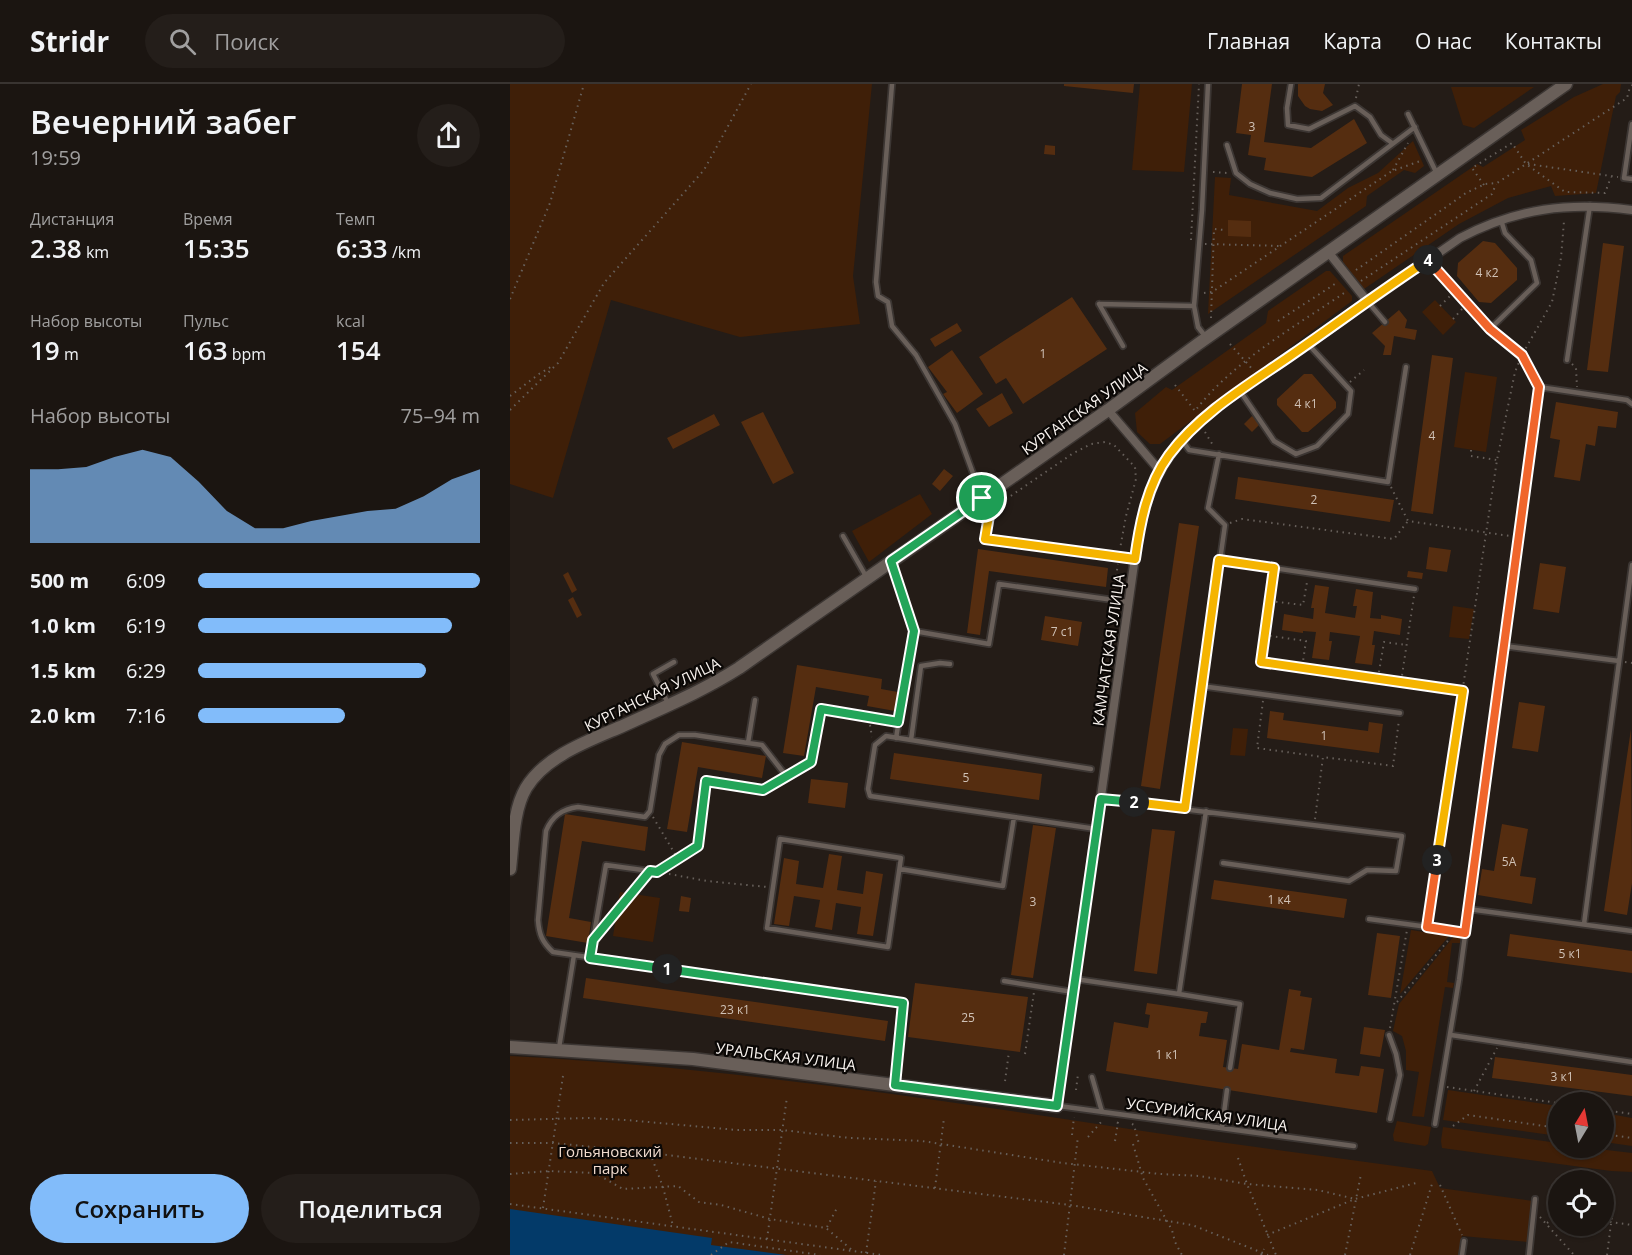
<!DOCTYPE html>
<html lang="ru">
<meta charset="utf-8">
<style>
body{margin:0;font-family:"Open Sans",sans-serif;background:#241e1a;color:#f1f3f6;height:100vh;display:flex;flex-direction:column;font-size:22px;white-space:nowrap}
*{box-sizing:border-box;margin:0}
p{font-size:20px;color:#a09f9f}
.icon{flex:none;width:33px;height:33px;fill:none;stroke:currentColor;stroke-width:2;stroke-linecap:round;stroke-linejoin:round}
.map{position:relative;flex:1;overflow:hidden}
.sheet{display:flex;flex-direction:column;background:#1b1511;width:510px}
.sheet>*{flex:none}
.needle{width:39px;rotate:10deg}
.controls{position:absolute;left:1038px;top:1008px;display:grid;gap:12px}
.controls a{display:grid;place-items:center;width:66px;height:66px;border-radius:50%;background:#1b1511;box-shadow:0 2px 4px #0004,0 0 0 2px #393431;font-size:30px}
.pin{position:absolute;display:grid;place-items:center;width:51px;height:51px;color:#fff;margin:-26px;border:3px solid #fff;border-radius:50%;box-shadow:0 2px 6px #0007}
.km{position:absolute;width:30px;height:30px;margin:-15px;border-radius:50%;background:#222;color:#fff;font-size:16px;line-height:30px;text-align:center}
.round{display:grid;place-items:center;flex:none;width:63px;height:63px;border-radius:32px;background:#241e1a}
.summary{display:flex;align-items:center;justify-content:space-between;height:102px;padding:0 30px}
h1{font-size:33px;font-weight:600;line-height:45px}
.figures{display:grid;grid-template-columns:repeat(3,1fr);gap:9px;height:102px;padding:6px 30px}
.figures div{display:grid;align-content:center}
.figures b{font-size:26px;font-weight:600}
.figures small{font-size:16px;font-weight:400}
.figures p{font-size:16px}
.chart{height:168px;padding:12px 30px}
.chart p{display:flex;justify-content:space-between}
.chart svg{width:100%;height:108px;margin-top:6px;fill:#82bcfa;opacity:.7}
.button{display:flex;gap:12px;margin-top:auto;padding:12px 30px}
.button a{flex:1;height:69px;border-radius:36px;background:#82bcfa;color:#111;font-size:24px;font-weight:600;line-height:69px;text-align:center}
.button a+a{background:#241e1a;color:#f1f3f6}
ul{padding:0 30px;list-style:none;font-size:20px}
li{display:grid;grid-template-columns:96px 72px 1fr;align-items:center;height:45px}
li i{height:15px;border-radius:8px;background:#82bcfa}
header{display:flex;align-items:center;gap:36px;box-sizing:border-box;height:84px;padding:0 30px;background:#1b1511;border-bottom:2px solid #393431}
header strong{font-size:28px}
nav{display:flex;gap:33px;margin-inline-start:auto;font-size:21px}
.search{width:420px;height:54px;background:#241e1a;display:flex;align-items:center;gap:15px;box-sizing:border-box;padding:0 21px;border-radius:33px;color:#a09f9f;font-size:22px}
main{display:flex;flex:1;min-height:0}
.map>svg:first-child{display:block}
.green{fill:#3f1f08}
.water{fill:#033a69}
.building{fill:#552d10}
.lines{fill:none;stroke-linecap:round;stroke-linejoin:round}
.lane-casing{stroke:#3c3633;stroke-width:8}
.street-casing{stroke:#3c3633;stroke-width:11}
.secondary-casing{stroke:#3c3633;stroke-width:15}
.path{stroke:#67605b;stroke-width:2;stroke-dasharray:1.5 4.5;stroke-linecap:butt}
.lane{stroke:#695f59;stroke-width:4.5}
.street{stroke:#695f59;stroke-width:8}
.secondary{stroke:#695f59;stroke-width:12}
.split-1-casing{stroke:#fff;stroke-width:12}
.split-2-casing{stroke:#fff;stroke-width:12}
.split-3-casing{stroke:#fff;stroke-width:12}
.split-4-casing{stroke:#fff;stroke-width:12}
.split-5-casing{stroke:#fff;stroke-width:12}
.split-1{stroke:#22a559;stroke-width:8}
.split-2{stroke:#22a559;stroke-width:8}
.split-3{stroke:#f5b400;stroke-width:8}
.split-4{stroke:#f0652b;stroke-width:8}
.split-5{stroke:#f5b400;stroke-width:8}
.labels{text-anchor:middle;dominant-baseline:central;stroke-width:4.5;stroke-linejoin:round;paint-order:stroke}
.number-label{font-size:12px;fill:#d0c2b7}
.street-label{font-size:15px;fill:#f9f3ef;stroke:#0b0806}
.park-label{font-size:15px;fill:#f2dccf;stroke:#0b0806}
</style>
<header>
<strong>Stridr</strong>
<div class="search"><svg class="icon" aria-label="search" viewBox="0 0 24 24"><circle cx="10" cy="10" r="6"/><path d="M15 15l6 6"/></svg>Поиск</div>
<nav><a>Главная</a><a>Карта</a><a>О нас</a><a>Контакты</a></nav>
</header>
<main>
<section class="sheet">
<div class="summary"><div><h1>Вечерний забег</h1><p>19:59</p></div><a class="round"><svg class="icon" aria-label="share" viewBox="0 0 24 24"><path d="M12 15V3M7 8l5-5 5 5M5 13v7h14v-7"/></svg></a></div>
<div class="figures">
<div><p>Дистанция</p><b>2.38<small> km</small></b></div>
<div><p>Время</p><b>15:35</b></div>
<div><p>Темп</p><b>6:33<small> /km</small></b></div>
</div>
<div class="figures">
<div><p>Набор высоты</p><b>19<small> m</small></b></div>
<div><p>Пульс</p><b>163<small> bpm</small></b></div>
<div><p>kcal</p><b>154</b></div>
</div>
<div class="chart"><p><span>Набор высоты</span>75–94 m</p>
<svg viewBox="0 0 160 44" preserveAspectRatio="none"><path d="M0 44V14L10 14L20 13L30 9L40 6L50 9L60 19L70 31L80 38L90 38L100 35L110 33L120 31L130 30L140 25L150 18L160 14V44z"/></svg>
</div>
<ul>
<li><b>500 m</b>6:09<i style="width:100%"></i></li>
<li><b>1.0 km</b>6:19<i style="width:90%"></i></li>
<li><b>1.5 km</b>6:29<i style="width:81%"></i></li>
<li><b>2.0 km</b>7:16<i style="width:52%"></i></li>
</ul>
<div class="button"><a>Сохранить</a><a>Поделиться</a></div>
</section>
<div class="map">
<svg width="1122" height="1171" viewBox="0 0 1122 1171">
<rect width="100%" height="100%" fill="#241c17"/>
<path class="green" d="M0 0H362L343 192 350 240 230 253 101 216 43 414 0 400Z
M630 0H682L674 88 622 86Z
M1093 0H1111L1110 8 1106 12 1086 109 1045 112 1041 102 998 114 949 140 854 205 833 178V172L967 80 973 83 1015 56 1011 46 1064 13Z
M941 3H1024L964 44 953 41Z
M903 57 914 82 905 89 894 86 857 112 856 122 698 230 705 93 721 94 719 111 807 127 838 104 868 89Z
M816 187H820L842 212V217L650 360H640L627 348 625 329 656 303 662 306 756 239 758 227Z
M925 216 946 238 933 251 912 228Z
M955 288 987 293 976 368 944 363Z
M410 410 422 430 359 478 342 447Z
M943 522 964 525 959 555 939 553Z
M723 644 738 645 735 672 720 671Z
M110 808 150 814 143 858 103 852Z
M901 846 939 852 890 910Z
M944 852 951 853 950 859H942L937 898 944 899 943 904 935 903 914 1033 902 1032 909 988 896 986V967L892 952 883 947 889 920Z
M0 972C210 983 419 1014 626 1046 725 1061 824 1073 922 1087L930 1104 1023 1117 1018 1158 952 1152 948 1171H0Z
M938 1006 1048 1022V1052L933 1036Z
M1094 1029 1122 1034V1062L1094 1058Z
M887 1037 921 1043 918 1060 915 1062 884 1057 883 1051Z
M933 1043 1048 1059V1064H1080L1122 1069V1088L1101 1087 932 1064 931 1057Z"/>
<path class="water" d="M0 1125 202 1154 201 1161 276 1171H0Z"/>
<path class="building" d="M554 0H624L623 9 554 2Z
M732 0H762L754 58 801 64 844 35 857 59 802 93 754 86 756 74 738 71 741 51 726 49Z
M788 0H815L813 9 823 21 812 27 800 25 795 22 788 12Z
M535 61 545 62V71L534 70Z
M718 136 741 137V153L718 152Z
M973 157 985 159 1007 184V196L981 219 969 218 947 192 948 179Z
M1093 159 1114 162 1098 288 1077 286Z
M562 213 597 265 513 320 496 294 486 300 469 273Z
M889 226 897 236 895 244 907 246 905 256 884 252 881 271H873L875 262 862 249Z
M447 239 452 247 425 263 420 255Z
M442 266 473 310 447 329 433 310 437 308 418 283Z
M922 271 943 274 923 430 901 427Z
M794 290H802L826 318V324L798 348H792L767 321V315Z
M492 309 503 329 479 343 466 325Z
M1046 318 1108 328 1106 344 1088 342 1085 362 1076 360 1070 397 1044 393 1050 356 1040 354Z
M253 328 284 389 263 400 231 338Z
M204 330 210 341 163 365 157 354Z
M742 332 750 340 742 348 734 340Z
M434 385 443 392 430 407 422 400Z
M728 393 884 416 880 438 725 415Z
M669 439 689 442 650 705 631 702Z
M919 463 941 466 937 488 916 485Z
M468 465 598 484 596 503 479 487 470 551 457 549Z
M1030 479 1056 483 1049 529 1023 525Z
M898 487 913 489 912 495 897 493Z
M58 488 67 506 62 509 53 491Z
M805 501 819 503 815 529 845 534 847 522H843L846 505 863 508 860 534 871 535V531L892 535 890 551 864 547 862 561H865L862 581 845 579 850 552 820 548 819 557H822L819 576 802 574 806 548 793 547V549L772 546 774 530 803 535 804 524H801Z
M63 513 72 531 67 534 58 516Z
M535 532 572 538 568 562 531 556Z
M287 581 372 595 371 605 388 608 385 627 357 622 359 612 306 603 294 672 273 669Z
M1009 618 1035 622 1028 668 1002 664Z
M760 627 774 629 773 636 858 647 859 638 873 640 869 669 757 654Z
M1121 645 1122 799 1117 831 1094 827Z
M172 658 256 672 252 694 188 683 177 748 157 745Z
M384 669 532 690 529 716 380 695Z
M301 695 338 699 335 724 298 719Z
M55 730 138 743 135 767 72 757 59 834 81 838 78 859 36 852Z
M992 740 1018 745 1010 792 1026 794 1022 820 968 811 972 785 984 787Z
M523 741 546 744 523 894 501 891Z
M642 745 665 747 647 890 624 887Z
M319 770 332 772 327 806 353 810 356 787 373 790 363 852 347 850 351 823 326 819 322 846 305 843 310 816 284 812 279 842 264 840 274 774 289 777 286 800 313 804Z
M704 796 837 815 834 834 701 815Z
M171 812 181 814 179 828 169 827Z
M867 849 890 852 881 914 858 911Z
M1000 850 1122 867V889L997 872Z
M76 894 378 937 375 957 73 914Z
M405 899 518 913 510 968 398 953Z
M779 905 791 907 790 912 802 914 794 966 781 964 780 968 827 975 825 989 849 992 851 982 874 985 867 1029 596 987 604 938 638 944 640 931 635 930 637 919 698 928 696 939H691L689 952 717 956 713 983 728 985 732 960 769 966Z
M854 943 875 946 870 973 850 970Z
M985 973 1122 991V1012L982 994Z"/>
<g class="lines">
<g class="lane-casing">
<path id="lane" d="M382 0 366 198 368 212 378 218 382 242 406 271 445 340 472 414 480 426 475 455 625 475
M781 0 777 24 778 41 799 45 845 22 860 33 871 51 882 59
M898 30 927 90
M1122 40 1114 94 1122 95
M717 61 726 89 740 100 760 109 787 115 811 114 905 43
M918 176 980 245 1027 199 1021 176 995 149 991 136
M858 218 875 238
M589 220 684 222
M589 220 613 262
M695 252 688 243 684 222 692 126 698 0
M1057 276 1080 121
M730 307 764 357 786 370 807 362 838 330 841 307 798 260
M672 356 679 366 878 398 896 283
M333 452 357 494
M709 476 905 505
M382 479 404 547 386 654
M404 547 479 560 489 500 618 518
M994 562 1109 577
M691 602 890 629
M245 616 238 659 185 651H169L155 660 149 671 140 727 135 733 68 723C52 725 42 732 36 747L28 836C29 850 32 858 43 868L393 919 385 1001
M159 621 143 590 164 578
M401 656 411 582 430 579 440 580
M238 659 252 661 277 693
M581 685 376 652 365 661 358 705 360 712 586 745
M591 715 892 752 886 787 857 786 839 797 713 779
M675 724 715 441 698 424 709 370
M270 755 391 774 378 863 257 844Z
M390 785 493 802 504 733
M958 825 1122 847
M859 835 955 848
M1074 840 1122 481
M80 874 96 781 147 788 188 762 196 697 253 706 301 679 311 625 388 638
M565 895 669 910 696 727
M494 897 563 908
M669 910 730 920 720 984
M879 951 886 970 890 991 880 1035
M941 951 1122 978
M49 964 64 871
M582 993 592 1028
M549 1022 844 1062
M925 1040 949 896 1029 303 1117 316 1122 320
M712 1044 717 1006
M952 1171 954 1157
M1019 1171 1025 1115"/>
</g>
<g class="street-casing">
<path id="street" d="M819 169 858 218
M598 326 650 387
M547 1022 627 459C638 397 658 363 707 323L950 154C1007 124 1059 118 1122 126"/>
</g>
<g class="secondary-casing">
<path id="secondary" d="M0 785C3 760 3 726 16 704 36 671 81 656 115 641 154 623 193 607 229 584L598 326 688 260 1056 0
M0 963 183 975 547 1022"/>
</g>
<path class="path" d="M846 14 849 0
M1018 80 1108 93
M883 86 898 59
M703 88 718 89
M974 101 962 84 1002 59 1016 80 1055 108 1095 109 1101 93
M681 156 689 0
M695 160 771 162
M846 186 956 109 975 100 987 99 1117 14 1120 3 1122 1
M851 197 982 110 986 100
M694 209 702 208 882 87 913 76
M0 215 40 119 74 0
M930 222 941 211
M701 234 704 145 714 146
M943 235 953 224
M768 237 828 198
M986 250 1012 271 1026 297
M720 260 744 287
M1062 280 1066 284 1067 303
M840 298 854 286
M665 301 685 327C722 278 786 242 837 207
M0 312 29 290 44 281
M0 326 48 279 94 199 194 86 241 0
M695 348 704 363
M961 366V372L987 376
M881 403 898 437 1000 452
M486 422 562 370 581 360 595 358 604 361 625 383 626 395 616 432 610 465
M720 439 732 435 884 455 898 437
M763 493 751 578 891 598 904 512
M603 510 608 480
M760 517 793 521 797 498
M754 551 796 557 792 584
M1115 578 1122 579
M868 594 874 558 897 561
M891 598 953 607
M753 617 747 664 813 673
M360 641 362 653
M143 733 165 770
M805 735 813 673 883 682 889 636
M159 790 197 797 257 803
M918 837 987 376 1005 288 1012 271 1042 218 1051 174 1054 137
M93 844 135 793
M887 918 941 853
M880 944 897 846
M515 970 524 908
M495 997 499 968
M937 1003 1048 1019
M566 1006 568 990
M964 1007 987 964
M1094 1026 1122 1030
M0 1036 78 1034 116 1036 227 1046H272L340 1054 412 1057 553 1079 650 1090 690 1092 737 1100 808 1106 845 1115
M622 1040 624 1041 629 1060
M943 1042 958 1031 1048 1044
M1094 1050 1122 1054
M562 1051 564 1033
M578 1053 592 1037
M605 1057 608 1039 606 1038
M0 1059H43L133 1068 560 1121 682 1141 758 1171
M623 1060 633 1094 662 1146 665 1158 672 1171
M140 1069 153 1103 163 1142
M728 1074 737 1100 766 1171
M0 1090 39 1087 85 1089 113 1105 168 1102 189 1118 211 1121 260 1135 316 1144 342 1166
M930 1101 952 1151
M425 1104 434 1034
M0 1120 372 1171
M33 1124 53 992
M1030 1133 1064 1171
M1094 1137 1122 1141
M1037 1139 1048 1132
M317 1143 328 1122
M757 1151 845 1115 906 1099
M257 1155 277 1013
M356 1169 366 1097
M201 1171 219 1158 310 1171
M554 1171 568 1052
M751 1171 754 1165
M835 1171 851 1090
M900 1171 922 1100
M1097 1171 1103 1124"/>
<use href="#lane" class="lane"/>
<use href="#street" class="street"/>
<use href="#secondary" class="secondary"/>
</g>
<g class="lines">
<g class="split-1-casing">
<path id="split-1" d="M157 885 80 874 83 856 140 787 147 788 188 762 196 697 253 706 301 678 311 625 388 638 404 547 381 477 472 414"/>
</g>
<g class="split-2-casing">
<path id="split-2" d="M157 885 393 919 385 1001 547 1022 591 715 624 718"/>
</g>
<g class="split-3-casing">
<path id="split-3" d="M624 718 675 724 709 476 764 484 751 578 953 607 927 776"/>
</g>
<g class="split-4-casing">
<path id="split-4" d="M918 176 980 245 1012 271 1029 303 955 849 917 843 927 776"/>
</g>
<g class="split-5-casing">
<path id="split-5" d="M472 414 480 426 475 455 625 475C630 439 637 401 659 371 691 328 740 300 783 270 828 239 872 206 918 176"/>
</g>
<use href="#split-1" class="split-1"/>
<use href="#split-2" class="split-2"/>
<use href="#split-3" class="split-3"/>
<use href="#split-4" class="split-4"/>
<use href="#split-5" class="split-5"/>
</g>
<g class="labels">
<g class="number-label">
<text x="742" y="42">3</text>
<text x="977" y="188">4 к2</text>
<text x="533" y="269">1</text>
<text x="796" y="319">4 к1</text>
<text x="922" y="351">4</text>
<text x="804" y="415">2</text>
<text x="552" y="547">7 с1</text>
<text x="814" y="651">1</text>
<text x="456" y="693">5</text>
<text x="999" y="777">5А</text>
<text x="769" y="815">1 к4</text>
<text x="523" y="817">3</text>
<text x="1060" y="869">5 к1</text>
<text x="225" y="925">23 к1</text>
<text x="458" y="933">25</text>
<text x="657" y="970">1 к1</text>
<text x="1052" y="992">3 к1</text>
</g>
<g class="street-label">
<text transform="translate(574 324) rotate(-35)">КУРГАНСКАЯ УЛИЦА</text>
<text transform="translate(598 566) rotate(-82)">КАМЧАТСКАЯ УЛИЦА</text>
<text transform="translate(142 610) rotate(-26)">КУРГАНСКАЯ УЛИЦА</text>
<text transform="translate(276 972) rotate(7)">УРАЛЬСКАЯ УЛИЦА</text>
<text transform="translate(697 1030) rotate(8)">УССУРИЙСКАЯ УЛИЦА</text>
</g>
<g class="park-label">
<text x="100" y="1067">Гольяновcкий<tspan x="100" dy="17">парк</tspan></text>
</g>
</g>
</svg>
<div class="controls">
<a><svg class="needle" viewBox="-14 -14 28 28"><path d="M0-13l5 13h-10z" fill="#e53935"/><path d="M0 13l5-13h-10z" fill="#a09f9f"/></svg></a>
<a><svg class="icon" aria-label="locate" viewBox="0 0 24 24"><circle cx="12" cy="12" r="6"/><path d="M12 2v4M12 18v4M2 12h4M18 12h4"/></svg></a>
</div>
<div class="pin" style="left:472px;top:414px;background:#1e9e55"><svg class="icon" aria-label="arrive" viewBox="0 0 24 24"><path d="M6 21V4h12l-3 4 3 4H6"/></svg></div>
<b class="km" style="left:157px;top:885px">1</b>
<b class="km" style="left:624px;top:718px">2</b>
<b class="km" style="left:927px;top:776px">3</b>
<b class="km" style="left:918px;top:176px">4</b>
</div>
</main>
